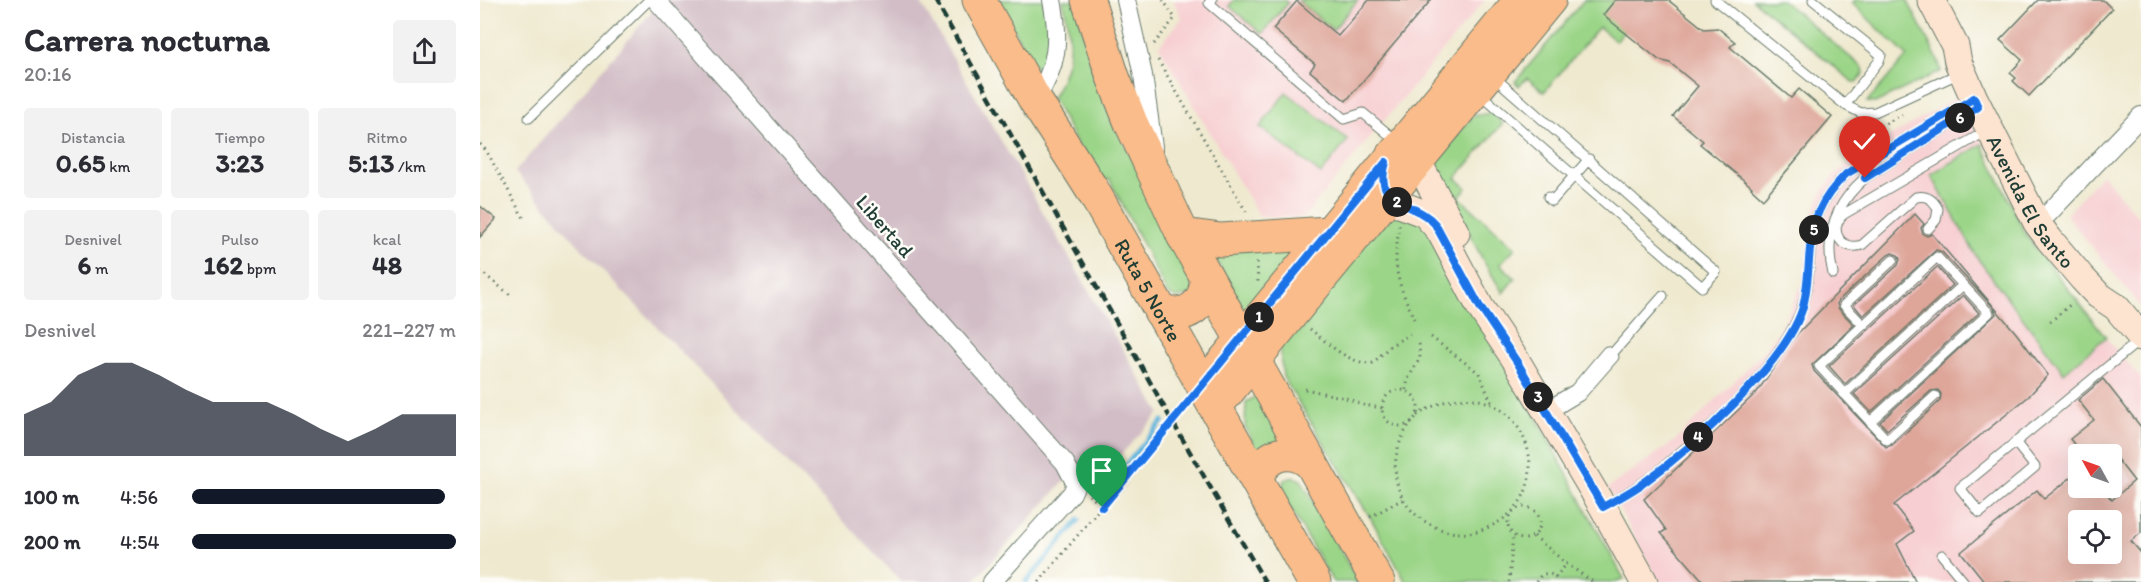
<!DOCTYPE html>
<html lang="es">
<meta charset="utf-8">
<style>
body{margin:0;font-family:Itim,sans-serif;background:#f2f2f3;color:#2b2b33;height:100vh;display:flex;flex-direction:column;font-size:22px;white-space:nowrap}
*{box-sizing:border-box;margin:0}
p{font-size:20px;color:#7c7c81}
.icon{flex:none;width:33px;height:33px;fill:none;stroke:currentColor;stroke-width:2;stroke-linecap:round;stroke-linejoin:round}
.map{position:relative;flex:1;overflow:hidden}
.drawer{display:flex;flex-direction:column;background:#fff;width:480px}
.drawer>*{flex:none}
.needle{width:39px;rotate:310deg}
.buttons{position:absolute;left:1588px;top:444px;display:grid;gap:12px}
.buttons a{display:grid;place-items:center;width:54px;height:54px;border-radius:6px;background:#fff;box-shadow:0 6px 24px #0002;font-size:30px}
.pin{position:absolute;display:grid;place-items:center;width:51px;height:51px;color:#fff;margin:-62px -26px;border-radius:50% 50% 50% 0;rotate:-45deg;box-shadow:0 0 6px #0007}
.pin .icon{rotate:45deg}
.km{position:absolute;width:30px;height:30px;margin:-15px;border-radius:50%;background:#222;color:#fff;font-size:16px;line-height:30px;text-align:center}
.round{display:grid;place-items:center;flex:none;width:63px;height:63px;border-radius:6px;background:#f2f2f3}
.headline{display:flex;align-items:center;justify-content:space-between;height:102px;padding:0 24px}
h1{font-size:33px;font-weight:800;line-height:45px}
.figures{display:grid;grid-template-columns:repeat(3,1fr);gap:9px;height:102px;padding:6px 24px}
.figures div{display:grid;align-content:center;border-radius:6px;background:#f2f2f3;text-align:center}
.figures b{font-size:26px;font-weight:800}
.figures small{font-size:16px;font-weight:400}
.figures p{font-size:16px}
.chart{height:168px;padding:12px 24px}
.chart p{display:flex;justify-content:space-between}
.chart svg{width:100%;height:108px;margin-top:6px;fill:#111827;opacity:.7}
ul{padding:0 24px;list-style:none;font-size:20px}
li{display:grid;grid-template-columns:96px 72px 1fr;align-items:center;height:45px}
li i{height:15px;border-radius:8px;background:#111827}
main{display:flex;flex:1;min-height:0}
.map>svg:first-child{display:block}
.built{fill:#f7cfd2;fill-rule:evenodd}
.industrial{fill:#d2bdc6}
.green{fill:#9bd588;stroke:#5d895e;stroke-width:1.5}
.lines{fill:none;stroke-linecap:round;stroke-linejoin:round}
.stream{stroke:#61b5dd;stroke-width:5}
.building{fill:#dea599;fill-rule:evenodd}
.lane-casing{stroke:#68796a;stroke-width:11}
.street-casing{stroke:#68796a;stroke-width:20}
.secondary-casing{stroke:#68796a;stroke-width:29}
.primary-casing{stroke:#68796a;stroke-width:32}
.highway-casing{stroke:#68796a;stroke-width:35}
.path{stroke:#68796a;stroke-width:3;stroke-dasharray:1.5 4.5;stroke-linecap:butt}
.lane{stroke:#fff;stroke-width:9}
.street{stroke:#fff;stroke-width:18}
.secondary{stroke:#fde4d0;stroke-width:27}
.primary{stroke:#f9bc8a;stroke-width:30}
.highway{stroke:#f9bc8a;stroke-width:33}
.rail{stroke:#1f3d34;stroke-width:4.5;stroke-dasharray:9 4.5;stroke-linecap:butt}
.route-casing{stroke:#fff;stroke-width:12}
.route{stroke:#1a73e8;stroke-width:8}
.labels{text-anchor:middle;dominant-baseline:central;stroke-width:5;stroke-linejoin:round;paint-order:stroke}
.street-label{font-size:21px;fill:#1f3d34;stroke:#fdfcf7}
</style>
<main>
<section class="drawer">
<div class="headline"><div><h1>Carrera nocturna</h1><p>20:16</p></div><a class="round"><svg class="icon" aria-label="share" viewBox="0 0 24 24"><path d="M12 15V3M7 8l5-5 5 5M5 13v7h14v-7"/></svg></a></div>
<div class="figures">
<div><p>Distancia</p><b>0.65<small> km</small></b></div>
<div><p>Tiempo</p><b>3:23</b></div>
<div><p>Ritmo</p><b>5:13<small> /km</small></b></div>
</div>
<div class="figures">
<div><p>Desnivel</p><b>6<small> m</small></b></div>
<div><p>Pulso</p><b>162<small> bpm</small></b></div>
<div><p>kcal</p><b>48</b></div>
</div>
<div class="chart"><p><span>Desnivel</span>221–227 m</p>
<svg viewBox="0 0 160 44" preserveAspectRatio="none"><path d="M0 44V27L10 22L20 11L30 6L40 6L50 11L60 17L70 22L80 22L90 22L100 27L110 33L120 38L130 33L140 27L150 27L160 27V44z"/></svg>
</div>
<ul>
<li><b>100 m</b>4:56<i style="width:96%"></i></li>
<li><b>200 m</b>4:54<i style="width:100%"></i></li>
</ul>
</section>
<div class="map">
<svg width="1661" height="582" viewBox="0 0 1661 582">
<rect width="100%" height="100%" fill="#fdfcf7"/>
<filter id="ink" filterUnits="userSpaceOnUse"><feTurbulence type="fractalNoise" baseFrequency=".0167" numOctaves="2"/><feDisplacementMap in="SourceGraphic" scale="12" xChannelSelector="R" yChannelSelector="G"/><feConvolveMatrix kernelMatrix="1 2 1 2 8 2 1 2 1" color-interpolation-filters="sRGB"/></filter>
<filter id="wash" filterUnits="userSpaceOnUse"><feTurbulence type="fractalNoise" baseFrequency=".008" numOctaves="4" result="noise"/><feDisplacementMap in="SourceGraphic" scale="24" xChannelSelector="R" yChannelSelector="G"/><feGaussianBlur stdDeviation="1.35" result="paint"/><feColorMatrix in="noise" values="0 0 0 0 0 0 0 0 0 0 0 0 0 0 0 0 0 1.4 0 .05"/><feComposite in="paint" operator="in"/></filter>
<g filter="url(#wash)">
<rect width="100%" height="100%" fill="#efe9cf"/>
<path class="built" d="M693 0H1005L823 218 779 216 679 46 702 18Z
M1480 95 1547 237 1612 322 1661 378V582H1179L1128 488 1196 440 1280 355 1295 336 1307 316 1323 282 1333 213 1343 190 1352 178 1373 159ZM1599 454H1632V488H1599ZM1599 520H1632V554H1599Z
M1622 174 1661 220V307L1586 215Z"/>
<path class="industrial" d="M182 0H439L680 413 612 485 598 466 493 582H422L102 249 35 172Z"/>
<path class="green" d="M517 0H563C571 34 574 42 559 74Z
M583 0H595L609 59 632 121 717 279 711 295 696 298 687 293 630 180 616 178 572 98C594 60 592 41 583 0Z
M754 0H804L808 3 782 34 749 6Z
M818 0H878L853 30Z
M1104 0H1135L1144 31 1136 41 1119 27 1064 92 1047 78 1039 86 1035 82Z
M1273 0H1302L1383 68 1384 73 1378 82H1373Z
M1375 0H1427L1458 60 1461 71 1395 103 1387 102 1427 56 1372 3Z
M806 92 868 140 841 174 780 127Z
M1011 113 1023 123 976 178 987 188 979 197 1035 248 1020 264 1035 278 1023 293 1004 262 953 164 993 116Z
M1502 144 1547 237 1626 337 1584 373 1498 259 1451 175Z
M914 204 948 219 1144 579 1138 582H926L890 517 803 377 799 343Z
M827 245 767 319 732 251Z
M775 397H782L810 445 780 457 765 426 766 402Z
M814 477 821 480 878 582H853L801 492 804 480Z"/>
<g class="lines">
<path class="stream" d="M619 497 683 421
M546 582 599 520"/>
</g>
<g id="blocks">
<path class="building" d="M889 0H951L866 101 830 71 835 64 793 29 817 1 858 36Z
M1135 0H1188L1224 29 1238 28 1255 42 1250 47 1311 98 1319 89 1352 117 1283 199 1271 188 1272 187 1220 144 1223 141 1193 116 1218 86 1190 63 1179 60 1123 15Z
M1558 0H1623L1632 9 1549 96 1533 81 1536 78 1530 73 1542 60 1520 40Z
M0 206 16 219 0 237Z
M1435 214 1444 224 1441 228 1443 234 1447 236 1452 234 1536 333 1568 375 1548 397 1414 505 1434 531 1417 544 1436 582H1224L1181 533 1186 530 1164 499 1277 392 1317 334ZM1456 250 1462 252 1514 308 1516 314 1400 422 1407 430 1451 391 1458 390 1461 394 1460 401 1412 445 1406 447 1334 371 1332 365 1374 325 1359 309 1357 304 1359 300 1408 255 1412 253 1418 255 1420 259 1418 265 1374 305 1383 316Z
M1457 267 1473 285 1365 384 1349 366Z
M1483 295 1499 313 1391 412 1374 394Z
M1623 379 1661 427V533L1651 541 1661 553V582H1505L1481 552 1557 490 1564 499 1599 471V488H1622L1632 500 1654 481 1633 454H1602L1590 439 1614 420 1598 400ZM1599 520H1632V554H1599Z"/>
</g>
</g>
<g filter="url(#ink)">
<use href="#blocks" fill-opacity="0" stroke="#68796a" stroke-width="1.5"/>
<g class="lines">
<g class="lane-casing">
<path id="lane" d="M732 0 729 3 864 119 883 113 918 142
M1235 0 1365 105 1399 61 1401 55 1333 0
M1000 94 1222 287 1236 272 1014 77
M1365 105 1381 113 1395 112 1480 73
M49 118 169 0
M1068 197 1072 201 1109 159
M1448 229 1456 220 1458 209C1453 199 1447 195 1436 197L1382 245C1360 252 1347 228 1364 214L1508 130
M1353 274C1344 236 1355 204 1385 178L1496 108
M1383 325 1364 305 1413 260
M1131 355 1183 296
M1364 394 1483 285
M1065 407 1095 389 1127 351
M1070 414 1100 396 1134 357
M1390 422 1509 313 1457 257 1339 366 1407 440 1455 396
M1535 442 1555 467 1500 513 1480 488 1660 340
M1125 506C1138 498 1152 491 1164 482 1175 475 1186 465 1196 456 1241 419 1297 368 1320 313 1334 281 1325 242 1339 211 1346 196 1355 185 1366 174L1492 100
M1462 555 1484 582"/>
</g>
<g class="street-casing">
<path id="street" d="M176 0 585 463 596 484 592 493 512 582
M646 0 663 75 673 147
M555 100C578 66 580 40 572 0
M1568 214 1661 116"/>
</g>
<g class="secondary-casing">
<g id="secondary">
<path id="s1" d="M1451 0 1475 46 1478 62 1494 98 1557 223 1569 239 1602 278 1618 295 1636 307 1661 337"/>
<path d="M938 162 976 233"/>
<path d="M902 178 910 196 922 205 945 214 960 231 1000 307 1037 362 1123 507 1164 582"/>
</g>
</g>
<g class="primary-casing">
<path id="primary" d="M723 385 1039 0
M736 408 1071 0"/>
</g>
<g class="highway-casing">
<g id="highway">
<path id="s2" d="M499 0 555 100 613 191 834 582"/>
<path d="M608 0 633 77 651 123 703 235 898 582"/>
<path d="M703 235 741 240 848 233"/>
<path d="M680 311C706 321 728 304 726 277"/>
<path d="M776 479C785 453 810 446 831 463"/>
</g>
</g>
<path class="path" d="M674 44 695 18 683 0
M678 60 768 215
M1384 134 1422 115
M0 144C9 152 12 162 18 172 28 188 35 205 46 221
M919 225C918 237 916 248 916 259 916 281 926 300 934 319
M777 262 778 283
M0 271 33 297
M1570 322 1592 303
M830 329C849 344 868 364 893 363L910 346 930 334
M951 337 999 373 1012 404
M825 389 866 398 884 405 902 408
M926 390 928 379 940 358 939 341
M902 408a18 18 0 1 1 36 0a18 18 0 1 1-36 0Z
M932 421C909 450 908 494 940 518 959 532 982 538 1004 529 1098 494 1034 349 936 416
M609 495 622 506
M1028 523a16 16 0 1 1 32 0a16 16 0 1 1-32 0Z
M890 517 923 499
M1054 536 1087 564 1113 582
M1075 577 1087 564
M559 582 707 403
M1029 582 1033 535
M1056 582 1061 575C1068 572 1075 574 1078 582"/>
<use href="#lane" class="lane"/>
<use href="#street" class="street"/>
<use href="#secondary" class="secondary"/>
<use href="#primary" class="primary"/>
<use href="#highway" class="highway"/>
<path class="rail" d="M455 0 692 421 785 582"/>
</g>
</g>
<g class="lines" filter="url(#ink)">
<g class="route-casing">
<path id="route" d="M622 507 906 162C892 207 935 200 955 224L1000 307 1037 362 1123 507C1137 499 1153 491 1166 481 1213 447 1304 364 1322 310 1332 278 1325 241 1339 211 1345 197 1355 185 1366 174L1494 98 1498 107 1385 178"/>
</g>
<use href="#route" class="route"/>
</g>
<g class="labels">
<g class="street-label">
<text stroke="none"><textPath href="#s1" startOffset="226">Avenida El Santo</textPath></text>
<text transform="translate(405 226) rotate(49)">Libertad</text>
<text stroke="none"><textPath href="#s2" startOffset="336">Ruta 5 Norte</textPath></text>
</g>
</g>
</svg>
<div class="buttons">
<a><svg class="needle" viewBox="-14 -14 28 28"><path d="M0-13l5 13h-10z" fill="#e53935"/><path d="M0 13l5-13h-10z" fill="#7c7c81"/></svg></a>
<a><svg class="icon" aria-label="locate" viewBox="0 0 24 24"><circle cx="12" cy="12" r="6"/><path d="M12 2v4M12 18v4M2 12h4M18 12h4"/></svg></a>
</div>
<div class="pin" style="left:622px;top:507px;background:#1e9e55"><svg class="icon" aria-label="arrive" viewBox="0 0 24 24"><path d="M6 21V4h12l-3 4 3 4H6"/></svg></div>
<div class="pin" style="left:1385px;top:178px;background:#d93025"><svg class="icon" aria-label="check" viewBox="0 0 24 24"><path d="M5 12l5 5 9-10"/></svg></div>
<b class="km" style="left:779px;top:317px">1</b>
<b class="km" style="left:917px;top:202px">2</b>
<b class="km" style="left:1058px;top:397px">3</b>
<b class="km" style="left:1218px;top:437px">4</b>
<b class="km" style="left:1334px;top:230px">5</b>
<b class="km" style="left:1480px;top:118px">6</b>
</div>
</main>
